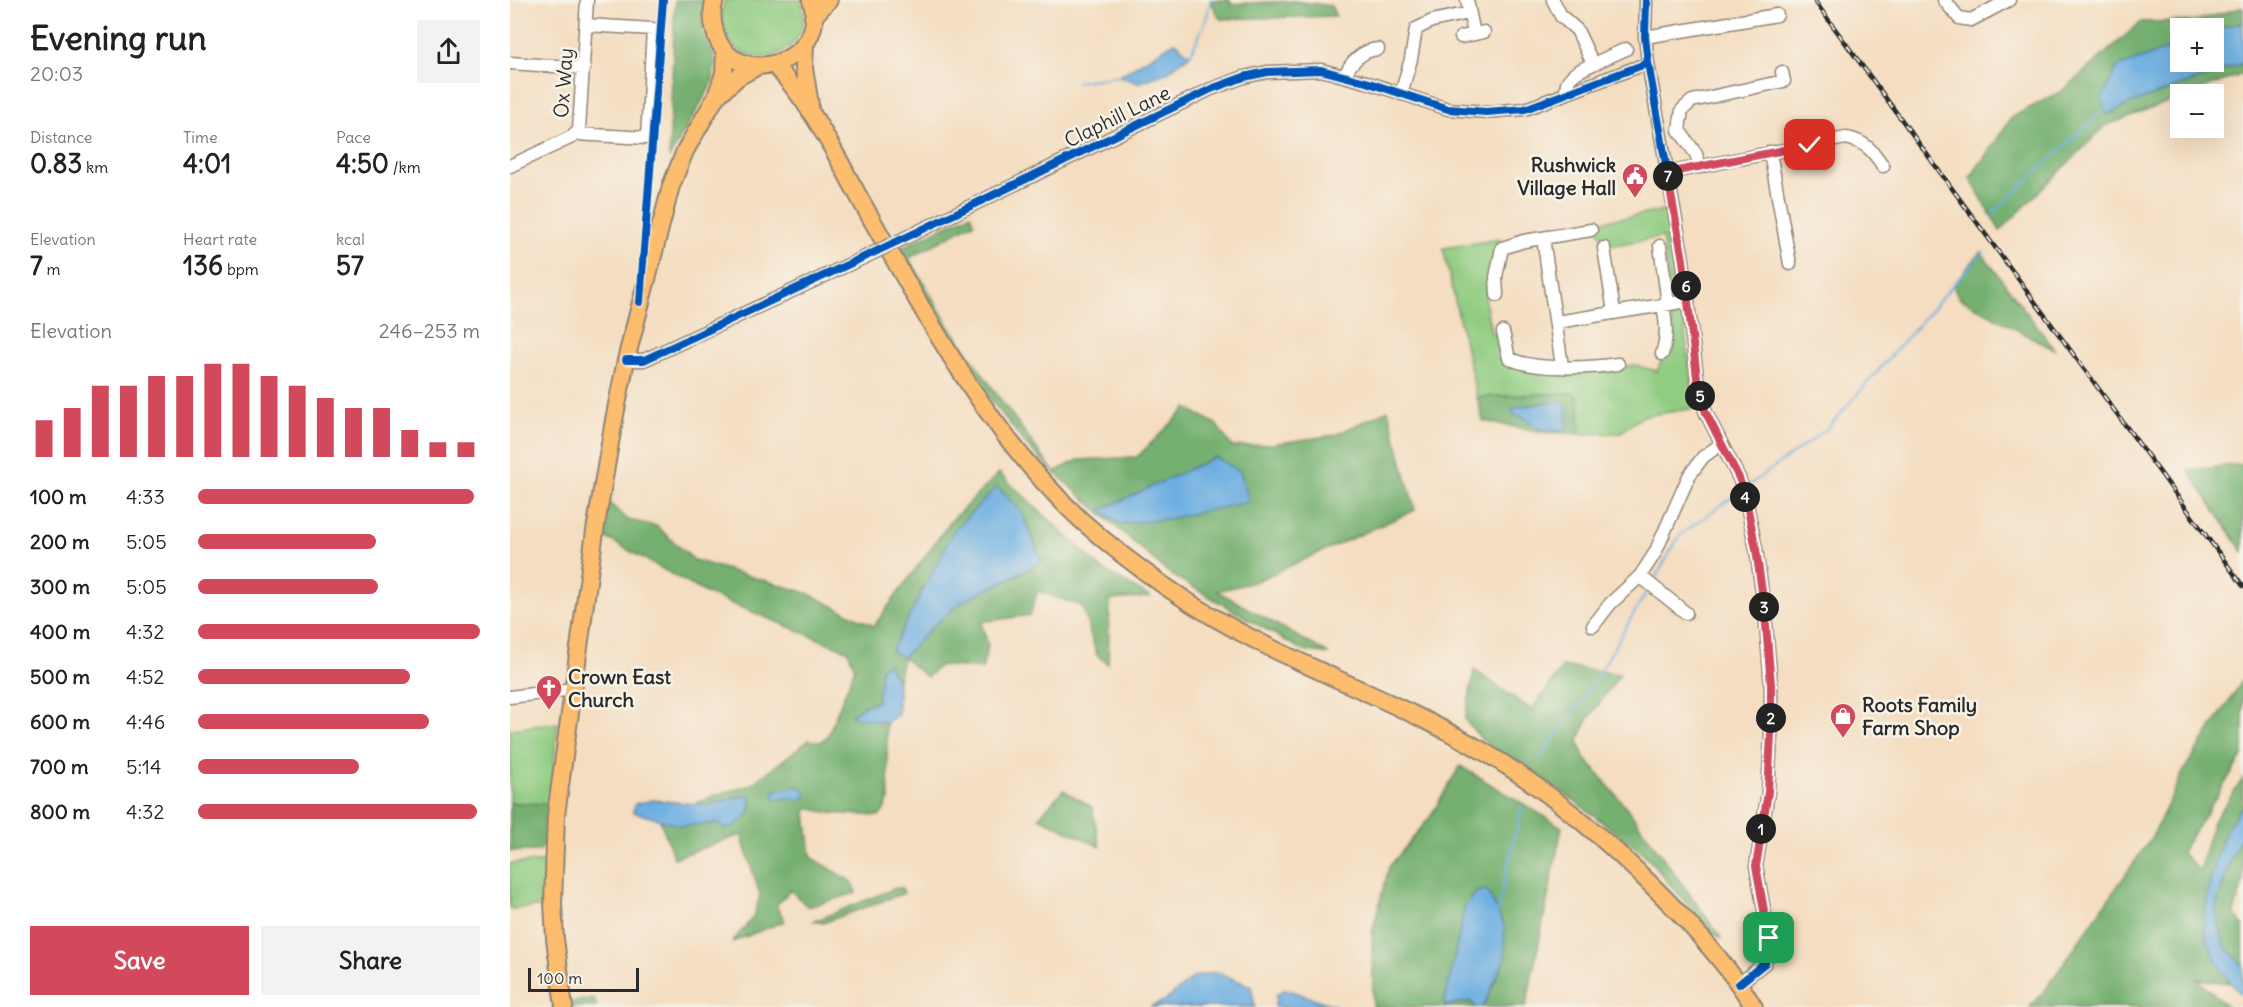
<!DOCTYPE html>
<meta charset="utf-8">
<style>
body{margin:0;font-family:Delius,sans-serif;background:#f2f2f2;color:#222;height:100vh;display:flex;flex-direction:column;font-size:22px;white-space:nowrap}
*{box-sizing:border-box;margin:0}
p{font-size:20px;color:#767676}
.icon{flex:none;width:33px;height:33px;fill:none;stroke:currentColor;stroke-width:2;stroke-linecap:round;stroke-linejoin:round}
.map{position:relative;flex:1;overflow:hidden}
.drawer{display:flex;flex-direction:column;background:#fff;width:510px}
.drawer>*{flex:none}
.tools{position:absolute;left:1660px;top:18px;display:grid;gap:12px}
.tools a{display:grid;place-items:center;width:54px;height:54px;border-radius:0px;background:#fff;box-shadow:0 6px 24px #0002;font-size:30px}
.scale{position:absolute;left:18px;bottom:15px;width:111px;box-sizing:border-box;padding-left:6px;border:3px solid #2b2b2b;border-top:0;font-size:16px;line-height:21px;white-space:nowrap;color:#2b2b2b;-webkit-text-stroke:4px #f7f3e8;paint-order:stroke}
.pin{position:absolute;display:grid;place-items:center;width:51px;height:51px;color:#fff;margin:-26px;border-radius:12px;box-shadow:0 3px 9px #0006}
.km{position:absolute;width:30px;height:30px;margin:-15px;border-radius:50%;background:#222;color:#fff;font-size:16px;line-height:30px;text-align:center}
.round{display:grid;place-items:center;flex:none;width:63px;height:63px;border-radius:0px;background:#f2f2f2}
.overview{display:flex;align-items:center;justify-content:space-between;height:102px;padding:0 30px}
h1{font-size:33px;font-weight:800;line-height:45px}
.stats{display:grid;grid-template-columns:repeat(3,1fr);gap:9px;height:102px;padding:6px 30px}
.stats div{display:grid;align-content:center}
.stats b{font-size:26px;font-weight:800}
.stats small{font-size:16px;font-weight:400}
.stats p{font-size:16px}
.chart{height:168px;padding:12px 30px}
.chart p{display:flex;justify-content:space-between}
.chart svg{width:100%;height:108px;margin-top:6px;stroke:#d1495b;stroke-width:6}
.primary-button{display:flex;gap:12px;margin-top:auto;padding:12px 30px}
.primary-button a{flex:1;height:69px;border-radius:0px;background:#d1495b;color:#fff;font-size:24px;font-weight:800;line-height:69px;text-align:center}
.primary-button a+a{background:#f2f2f2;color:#222}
ul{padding:0 30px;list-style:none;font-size:20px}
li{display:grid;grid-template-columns:96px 72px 1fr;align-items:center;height:45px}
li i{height:15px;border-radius:8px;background:#d1495b}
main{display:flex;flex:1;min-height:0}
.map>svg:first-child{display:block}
.green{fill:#90cc81;stroke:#5e7c56;stroke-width:1.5}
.forest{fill:#74b06f;stroke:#506e4d;stroke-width:1.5;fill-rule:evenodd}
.water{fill:#6caee1;stroke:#4c6c86;stroke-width:1.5}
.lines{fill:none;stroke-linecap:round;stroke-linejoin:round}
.stream{stroke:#6caee1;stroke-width:2}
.minor-casing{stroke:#908476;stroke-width:15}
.highway-casing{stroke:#908476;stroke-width:20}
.minor{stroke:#fff;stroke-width:12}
.highway{stroke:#fcbd6e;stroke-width:16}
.rail-casing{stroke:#2b2b2b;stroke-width:4.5}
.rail{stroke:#f7f3e8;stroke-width:2;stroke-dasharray:7;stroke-linecap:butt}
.minor-bridge-casing{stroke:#908476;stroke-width:15;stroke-linecap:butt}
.minor-bridge{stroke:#fff;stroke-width:12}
.cycleway-casing{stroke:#f7f3e8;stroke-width:11}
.cycleway{stroke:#0057b8;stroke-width:8}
.route-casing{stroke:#fff;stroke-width:12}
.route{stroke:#d1495b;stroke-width:8}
.labels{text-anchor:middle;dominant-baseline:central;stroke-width:5;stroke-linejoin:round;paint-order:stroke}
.street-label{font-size:20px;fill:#2b2b2b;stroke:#f7f3e8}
.poi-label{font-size:20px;font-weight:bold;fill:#2b2b2b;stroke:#f7f3e8;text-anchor:start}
</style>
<main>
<section class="drawer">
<div class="overview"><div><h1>Evening run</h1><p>20:03</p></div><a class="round"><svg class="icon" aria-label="share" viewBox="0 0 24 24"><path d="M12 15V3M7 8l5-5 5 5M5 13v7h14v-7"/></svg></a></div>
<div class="stats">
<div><p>Distance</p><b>0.83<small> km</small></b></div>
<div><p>Time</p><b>4:01</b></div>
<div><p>Pace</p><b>4:50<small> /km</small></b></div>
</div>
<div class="stats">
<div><p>Elevation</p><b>7<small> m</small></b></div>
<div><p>Heart rate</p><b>136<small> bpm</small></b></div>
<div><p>kcal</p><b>57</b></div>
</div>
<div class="chart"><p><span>Elevation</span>246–253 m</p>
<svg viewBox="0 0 160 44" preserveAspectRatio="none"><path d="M5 44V29M15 44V24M25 44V15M35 44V15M45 44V11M55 44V11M65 44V6M75 44V6M85 44V11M95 44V15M105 44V20M115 44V24M125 44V24M135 44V33M145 44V38M155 44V38"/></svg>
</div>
<ul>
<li><b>100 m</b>4:33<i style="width:98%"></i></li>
<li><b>200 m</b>5:05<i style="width:63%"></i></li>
<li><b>300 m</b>5:05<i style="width:64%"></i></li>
<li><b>400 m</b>4:32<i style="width:100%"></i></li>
<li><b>500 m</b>4:52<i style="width:75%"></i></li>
<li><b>600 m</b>4:46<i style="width:82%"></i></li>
<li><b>700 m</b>5:14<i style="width:57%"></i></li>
<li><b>800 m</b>4:32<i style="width:99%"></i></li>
</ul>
<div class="primary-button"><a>Save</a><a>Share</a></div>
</section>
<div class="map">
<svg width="1733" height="1007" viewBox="0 0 1733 1007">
<rect width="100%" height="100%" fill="#f7f3e8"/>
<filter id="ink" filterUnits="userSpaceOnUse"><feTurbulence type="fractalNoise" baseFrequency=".0167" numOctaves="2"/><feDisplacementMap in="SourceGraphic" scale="12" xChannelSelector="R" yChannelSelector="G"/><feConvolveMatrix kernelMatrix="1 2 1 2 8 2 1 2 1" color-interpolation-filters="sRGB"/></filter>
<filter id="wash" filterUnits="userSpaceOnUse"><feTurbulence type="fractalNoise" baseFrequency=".008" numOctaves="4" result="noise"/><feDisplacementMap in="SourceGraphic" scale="24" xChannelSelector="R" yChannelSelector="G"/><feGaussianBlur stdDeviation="1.35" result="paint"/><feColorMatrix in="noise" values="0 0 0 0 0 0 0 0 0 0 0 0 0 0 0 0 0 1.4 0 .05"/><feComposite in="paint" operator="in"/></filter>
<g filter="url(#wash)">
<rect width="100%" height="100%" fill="#f4ddc0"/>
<path class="green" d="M215 0H291C308 49 243 80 216 36 210 25 210 11 215 0Z
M1157 210C1171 276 1174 342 1186 408L1133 416 1110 433 1070 434 1069 399 1063 393 967 397 933 248 990 239 975 301 981 332 990 339 996 362 1098 370 1124 365 1147 371 1162 335 1161 297 1152 237 1098 246 1083 223Z
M48 723 40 804 0 803V729Z
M35 862 39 906 0 909V863Z"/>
<path class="forest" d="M165 0H196L194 33 205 59 203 82 159 158Z
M700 0H720V4L785 1 821 6 826 16 710 19Z
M1733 7V22L1704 30 1671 28V44L1592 99 1597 115 1617 105 1733 63V74L1678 94H1671V97L1595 126 1490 231 1460 178 1502 117 1552 91 1631 22 1685 21Z
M461 214 464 223 399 258 436 321 488 396 544 472 568 460 627 457 677 408 706 424 722 447 762 444 825 435 878 410 905 510 744 582 707 591 819 654 792 650 660 574 544 472 518 447 478 396 434 330 388 249Z
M1471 252 1545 350 1449 298 1443 285Z
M1063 393 1069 399 1070 434 1032 432 973 421 967 397ZM1036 402 1057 430C1033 431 1021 428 1006 407Z
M1733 464V552L1678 470Z
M489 473 592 569 640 597 600 600 598 664 587 655 572 606 528 591 520 615 471 622 478 645 472 669 430 665 417 677 393 658 388 681 377 664 371 669 367 702 353 706 342 716 376 723 379 799 373 812 369 816 319 813 298 808 296 813 301 857 342 882 346 893 298 907 280 890 266 906 275 921 222 942 244 916 250 895 231 835 164 858 149 818 172 826 209 823 240 794 198 805H182L206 795 241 785 299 740 311 742 318 735 345 668 338 651 196 593 93 536 96 500 118 520 146 526 184 560 297 593 364 626 440 522ZM531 562 495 582 455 598 422 627 393 657 403 612 413 587Z
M1053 666 1110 674 1079 718 1068 740 1074 757 1117 808 1212 939 1202 933 1135 855 1058 796 973 741 955 720 964 670 1022 710Z
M1733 680V755L1671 852 1690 871 1702 823 1733 779V807L1719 826 1706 859 1695 918V932L1719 983 1687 979 1718 1007H1520L1533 993 1642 837 1675 768Z
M950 766 1052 827 1016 1007H973L995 959 955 906 934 1006 960 1001 966 1007H863L862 932 879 867 920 817Z
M553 790 582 807 590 847 529 817Z
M0 803 40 804 37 843 29 851H0Z
M1733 834V882L1724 913 1733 925V966L1714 946 1705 910 1719 864Z
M386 888H392L394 893 313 923 304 921Z
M84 998 87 1007H58V1003Z"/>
<path class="water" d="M1733 22V63L1617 105 1597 115 1592 99 1607 67 1671 44V62H1704V30Z
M665 42 680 55 656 73 628 83 609 76Z
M1051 401 1057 407V430H1032L1013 417 1006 416 1002 411 1006 407Z
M705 457 730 471 739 502 657 519 609 524 591 510Z
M487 487 511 511 532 562 451 602 422 627 393 657 381 651 445 529Z
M377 663 388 681V714L376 723 341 716 353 706 367 702 371 669Z
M289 786 297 794 293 800 278 798 264 799V791Z
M240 794C245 814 232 824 215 829L209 823 172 826 123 812 125 804 143 800 198 805Z
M1733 806V834L1719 864 1705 910 1714 945 1733 966V996C1716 980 1701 956 1696 933 1690 910 1708 845 1719 825 1723 818 1728 812 1733 806Z
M977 890 994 926 995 959 973 1007H966L960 1001 934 1006 955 906 966 892Z
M706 972 741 986 745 1007H640L656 1000 684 977Z
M776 989 828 1007H765L767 994Z"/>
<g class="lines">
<path class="stream" d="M680 55 695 23 701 0
M566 82 609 76
M1482 214 1596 107
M1238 486 1317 429 1443 285 1474 252
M1143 582 1170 535 1228 493
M1031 756 1073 701 1138 589
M987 912 1012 806"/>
</g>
</g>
<g filter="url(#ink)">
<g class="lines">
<g class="minor-casing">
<path id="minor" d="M957 0 964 34
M1043 0 1051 16 1067 30 1083 64C1072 69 1052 77 1057 93
M1136 0 1135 37 1138 63 1173 260 1188 386 1196 413 1229 478 1235 495 1246 549 1255 613 1261 685V734L1258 792 1246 866 1259 938V952L1255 963 1229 984
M1434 0 1449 18 1461 20 1499 0
M951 37 974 32
M1135 37 1267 15
M0 63 74 68
M1083 64 1116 49
M835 76C840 62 853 50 868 49
M891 94 901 59 906 29 922 21 959 13
M66 134 137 138 143 29 76 25
M1260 152 1280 264
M0 166 62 137 69 130 77 0
M1190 167 1186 154 1169 130 1172 110 1182 101 1274 81 1272 72
M1157 173 1336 138C1355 141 1363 151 1373 166
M401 235 701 89 734 77 757 72 811 70 856 82 938 109 976 112 1015 109 1138 63
M1033 238 1052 366
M1150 246 1158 304
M1094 248 1104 312
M987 295 986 277 992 248 1014 241 1081 230
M1047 322 1178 301
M993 332 999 358C1023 371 1081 368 1108 364
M1152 354C1158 336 1156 323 1153 304
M116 360H134L355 257
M1130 576 1176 613
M1083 626 1100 604 1130 576 1145 553 1179 476 1193 457 1211 444
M0 697 63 689"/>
</g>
<g class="highway-casing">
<path id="highway" d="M205 0C201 10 202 21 205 32 222 94 323 62 301 0
M303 17 319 0
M295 43 294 68 300 105
M264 65C303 105 327 158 354 206 417 317 477 433 572 521 626 569 687 611 751 643 823 679 900 709 971 750 1045 793 1111 852 1170 914 1197 943 1223 973 1244 1007
M208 95 228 77 248 66
M54 1007 45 939 43 903 46 815 85 531 104 420 116 360 161 186 175 151 206 97 214 73 215 50"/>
</g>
<use href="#minor" class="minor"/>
<use href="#highway" class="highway"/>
<g class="rail-casing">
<path id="rail" d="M1304 0 1733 586"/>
</g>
<use href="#rail" class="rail"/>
<g class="minor-bridge-casing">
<path id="minor-bridge" d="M355 257 401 235"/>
</g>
<use href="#minor-bridge" class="minor-bridge"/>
<g class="cycleway-casing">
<path id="cycleway" d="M1136 0 1135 37 1138 63 1173 260 1188 386 1196 413 1229 478 1235 495 1246 549 1255 613 1261 685V734L1258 792 1246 866 1259 938V952L1255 963 1229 984
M130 302 153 0
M116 360H134L401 235 701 89 734 77 757 72 811 70 856 82 938 109 976 112 1015 109 1138 63"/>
</g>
<use href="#cycleway" class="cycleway"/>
</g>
</g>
<g class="lines" filter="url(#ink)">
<g class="route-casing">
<path id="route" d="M1259 938 1246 866 1258 792 1261 734V685L1255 613 1246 549 1235 495 1229 478 1196 413 1188 386 1173 260 1157 173 1300 145"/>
</g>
<use href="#route" class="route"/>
</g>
<defs>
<g id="civic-pin" transform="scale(1.35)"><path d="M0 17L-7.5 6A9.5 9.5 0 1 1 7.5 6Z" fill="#d1495b" stroke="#f7f3e8"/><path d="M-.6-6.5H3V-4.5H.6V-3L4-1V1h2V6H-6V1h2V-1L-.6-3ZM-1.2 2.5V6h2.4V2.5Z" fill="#fff"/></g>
<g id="church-pin" transform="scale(1.35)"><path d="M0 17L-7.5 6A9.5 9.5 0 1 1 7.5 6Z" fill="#d1495b" stroke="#f7f3e8"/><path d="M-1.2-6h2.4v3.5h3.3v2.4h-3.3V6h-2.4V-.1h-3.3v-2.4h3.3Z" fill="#fff"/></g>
<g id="shop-pin" transform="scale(1.35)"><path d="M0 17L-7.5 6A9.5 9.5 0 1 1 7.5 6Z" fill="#d1495b" stroke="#f7f3e8"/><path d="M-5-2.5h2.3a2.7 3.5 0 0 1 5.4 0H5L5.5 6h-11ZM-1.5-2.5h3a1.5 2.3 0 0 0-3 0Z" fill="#fff"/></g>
</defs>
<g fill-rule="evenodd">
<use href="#civic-pin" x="1125" y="176"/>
<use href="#church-pin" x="39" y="688"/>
<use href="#shop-pin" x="1333" y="716"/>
</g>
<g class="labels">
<g class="street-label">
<text transform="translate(53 83) rotate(-86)">Ox Way</text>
<text transform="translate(607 116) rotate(-26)">Claphill Lane</text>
</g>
<g class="poi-label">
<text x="1106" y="164" text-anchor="end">Rushwick<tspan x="1106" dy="23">Village Hall</tspan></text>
<text x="58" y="676">Crown East<tspan x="58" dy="23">Church</tspan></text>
<text x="1352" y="704">Roots Family<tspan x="1352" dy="23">Farm Shop</tspan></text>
</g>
</g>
</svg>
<div class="tools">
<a>+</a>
<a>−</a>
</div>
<div class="scale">100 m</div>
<div class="pin" style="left:1259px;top:938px;background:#1e9e55"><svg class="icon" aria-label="arrive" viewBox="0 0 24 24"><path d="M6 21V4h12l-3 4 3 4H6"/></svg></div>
<div class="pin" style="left:1300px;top:145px;background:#d93025"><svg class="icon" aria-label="check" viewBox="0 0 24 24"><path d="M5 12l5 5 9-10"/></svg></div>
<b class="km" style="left:1251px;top:829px">1</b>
<b class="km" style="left:1261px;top:718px">2</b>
<b class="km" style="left:1254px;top:607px">3</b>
<b class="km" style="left:1235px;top:497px">4</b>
<b class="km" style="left:1190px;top:396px">5</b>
<b class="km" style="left:1176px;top:286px">6</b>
<b class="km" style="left:1158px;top:176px">7</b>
</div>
</main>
